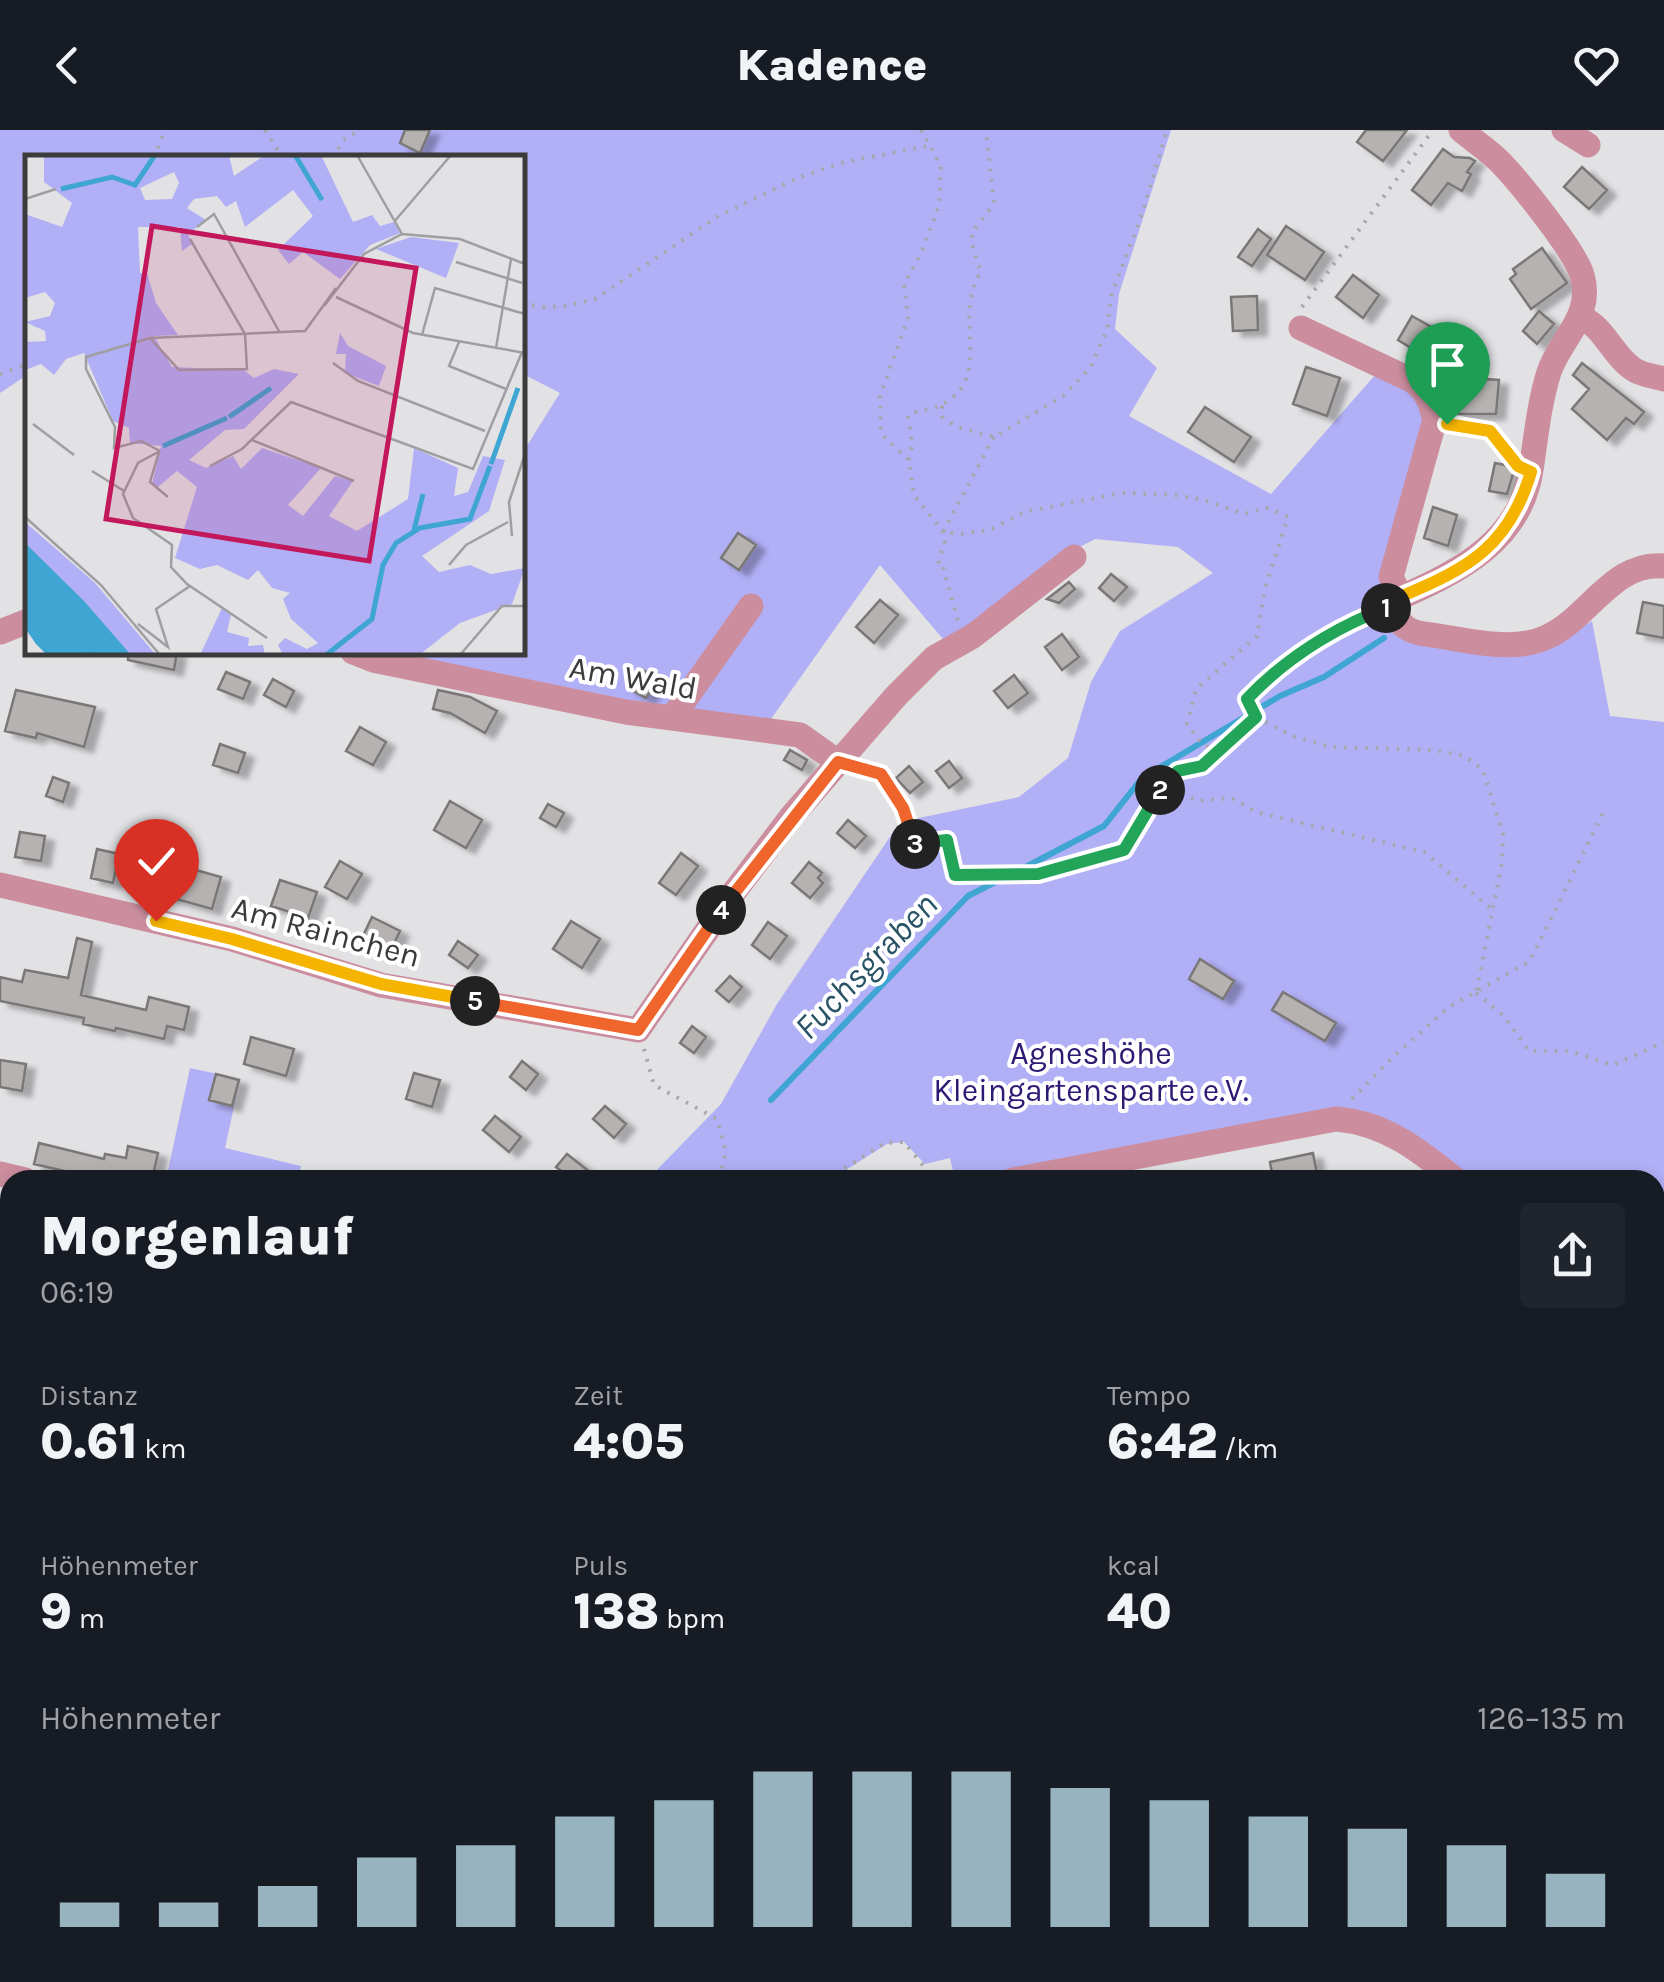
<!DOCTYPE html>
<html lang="de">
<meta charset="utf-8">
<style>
body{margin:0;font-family:Karla,sans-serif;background:#20242c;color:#f1f3f6;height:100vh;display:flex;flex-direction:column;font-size:38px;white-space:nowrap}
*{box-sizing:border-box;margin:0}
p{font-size:32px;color:#9ea1a6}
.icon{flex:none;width:55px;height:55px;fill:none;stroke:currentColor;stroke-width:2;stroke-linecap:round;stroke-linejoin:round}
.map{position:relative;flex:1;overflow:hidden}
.details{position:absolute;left:0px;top:1040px;width:1665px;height:812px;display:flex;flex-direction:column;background:#171b24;border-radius:30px 30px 0 0;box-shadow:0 5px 15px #0003}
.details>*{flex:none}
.pin{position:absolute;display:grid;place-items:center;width:85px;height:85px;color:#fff;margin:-102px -42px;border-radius:50% 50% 50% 0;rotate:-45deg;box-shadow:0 0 10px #0007}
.pin .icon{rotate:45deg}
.km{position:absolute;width:50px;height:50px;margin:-25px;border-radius:50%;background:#222;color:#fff;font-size:28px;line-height:50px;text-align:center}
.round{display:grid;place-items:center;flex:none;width:105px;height:105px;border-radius:10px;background:#20242c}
.head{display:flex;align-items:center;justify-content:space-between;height:170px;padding:0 40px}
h1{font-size:55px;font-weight:800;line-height:75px}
.metrics{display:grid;grid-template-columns:repeat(3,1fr);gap:15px;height:170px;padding:10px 40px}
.metrics div{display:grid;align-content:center}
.metrics b{font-size:50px;font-weight:800}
.metrics small{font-size:28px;font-weight:400}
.metrics p{font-size:28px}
.chart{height:280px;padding:20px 40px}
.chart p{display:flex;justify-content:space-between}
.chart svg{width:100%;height:180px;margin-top:10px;stroke:#96b3bf;stroke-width:6}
header{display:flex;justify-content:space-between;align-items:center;height:130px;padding:0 40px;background:#171b24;font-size:45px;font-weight:800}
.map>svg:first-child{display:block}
.green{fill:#b1aff5}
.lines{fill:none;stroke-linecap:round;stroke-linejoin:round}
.stream{stroke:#3fa5d2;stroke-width:6}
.building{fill:#b5b2b1;stroke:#7a7776;stroke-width:2.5;filter:url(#shadow)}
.path{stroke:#a7a7aa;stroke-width:4;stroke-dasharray:2.5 8;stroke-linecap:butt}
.minor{stroke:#cc8e9f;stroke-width:25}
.split-1-casing{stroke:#fff;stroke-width:20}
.split-2-casing{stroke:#fff;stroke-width:20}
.split-3-casing{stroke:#fff;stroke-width:20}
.split-4-casing{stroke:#fff;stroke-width:20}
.split-5-casing{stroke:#fff;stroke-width:20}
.split-6-casing{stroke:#fff;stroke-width:20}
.split-1{stroke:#f5b400;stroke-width:12}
.split-2{stroke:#22a559;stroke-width:12}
.split-3{stroke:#22a559;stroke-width:12}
.split-4{stroke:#f0652b;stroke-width:12}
.split-5{stroke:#f0652b;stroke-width:12}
.split-6{stroke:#f5b400;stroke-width:12}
.labels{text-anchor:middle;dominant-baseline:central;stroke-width:8;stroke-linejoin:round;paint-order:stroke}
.street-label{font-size:32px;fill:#3b3b3c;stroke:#fff}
.park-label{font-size:32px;fill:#2e1973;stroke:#fff}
.water-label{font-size:35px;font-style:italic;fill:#295367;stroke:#fff}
.inset-river{fill:none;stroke:#3fa5d2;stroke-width:5}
.inset-road{fill:none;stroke:#9f9fa1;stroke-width:2.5}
.view{fill:#c2185b;fill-opacity:0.15;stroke:#c2185b;stroke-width:5}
.inset-edge{fill:none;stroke:#3b3b3c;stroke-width:5}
</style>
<header><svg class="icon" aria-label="back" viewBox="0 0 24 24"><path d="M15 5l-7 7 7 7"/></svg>Kadence<svg class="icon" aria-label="heart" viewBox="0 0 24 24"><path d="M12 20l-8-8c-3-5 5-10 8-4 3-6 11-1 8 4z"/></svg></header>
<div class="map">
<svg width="1664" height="1852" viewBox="0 0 1664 1852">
<defs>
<filter id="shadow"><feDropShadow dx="9" dy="5.5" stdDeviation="2.5" flood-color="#0004"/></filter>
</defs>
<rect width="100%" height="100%" fill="#e2e2e5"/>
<path class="green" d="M0 0H1171L1119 164 1115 199 1157 238 1129 286 1271 364 1375 245 1415 263 1429 292 1384 461 1387 487 1509 525 1540 523 1592 491 1610 586 1664 592V1551L1655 1553V1050H1463L1364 986 1117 1021 959 1050H955L950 1028 925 1034 904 1012 887 1014 830 1050H647L721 974 777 874 900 692 1019 667 1068 628 1091 552 1120 501 1213 443 1178 417 1095 409 1072 421 965 501 943 509 880 435 771 589 687 582 392 522H522L523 322 560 263 523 244 522 28H28L27 245 0 263Z
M190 938 240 949 225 1018 301 1036 298 1050H166Z
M382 1842H857V1843L850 1852H375Z
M1432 1842 1485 1843 1488 1852H1422Z"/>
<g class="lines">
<path class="stream" d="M1016 742 1104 696 1142 648 1280 566 1324 547 1384 508
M771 970 968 766 1005 747"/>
</g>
<path class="building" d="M405 0H430L420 23 400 13Z
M1366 0H1407L1383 31 1357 12Z
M1443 19 1454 27 1470 28 1475 31 1467 42 1471 44 1462 61 1448 53 1431 75 1412 60Z
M1582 37 1607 60 1589 79 1564 57Z
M1286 96 1324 122 1305 150 1267 125Z
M1258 99 1271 109 1252 136 1238 127Z
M1542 118 1567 153 1531 179 1510 149 1516 144 1513 139Z
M1353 145 1379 165 1363 188 1336 167Z
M1257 166 1258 200 1233 201 1231 167Z
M1539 181 1554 194 1537 214 1523 201Z
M1412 186 1440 202 1426 227 1398 210Z
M1582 233 1644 282 1634 294 1626 288 1607 310 1572 279 1589 259 1573 245Z
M1306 237 1340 248 1327 286 1293 274Z
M1456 247 1499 250 1496 284H1453Z
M1205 277 1251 307 1234 332 1188 302Z
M1495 333 1515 337 1507 364 1489 361Z
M1433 377 1457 385 1448 416 1424 408Z
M738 403 756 415 739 440 721 428Z
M1111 444 1127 457 1114 471 1099 458Z
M1069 452 1075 459 1059 473 1047 469Z
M880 470 898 485 874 513 856 497Z
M1643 472 1664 476V508L1637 503Z
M1062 504 1079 527 1062 540 1045 517Z
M128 522H177L174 540 128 530Z
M642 539 658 551 646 568 628 558Z
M226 542 250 552 243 569 218 559Z
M1014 545 1028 563 1008 578 994 561Z
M273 549 294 561 286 577 264 565Z
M16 560 95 577 84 617 37 603 36 608 5 601Z
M438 560 470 567 497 581 485 603 450 583 433 579Z
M360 597 386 612 373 635 346 621Z
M220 614 245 623 238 643 213 635Z
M790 620 807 630 802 640 784 630Z
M949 631 962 648 949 658 936 641Z
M909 636 923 652 910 663 896 648Z
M53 647 69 653 63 672 46 666Z
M450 671 482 690 466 718 434 700Z
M548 674 564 683 556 697 540 688Z
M848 690 866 706 855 718 837 703Z
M20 702 45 706 41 731 15 727Z
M97 719 119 724 113 753 91 748Z
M681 723 698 736 676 765 659 753Z
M340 731 362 744 347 769 325 757Z
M809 732 822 743 818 748 823 753 810 768 792 753Z
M171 733 221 747 212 779 162 765Z
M280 750 317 762 308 788 271 776Z
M372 787 400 801 389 824 361 810Z
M571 791 600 809 582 838 553 819Z
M768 792 787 806 770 829 752 815Z
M77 808 92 812 81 865 146 880 149 867 189 877 184 900 167 896 164 909 116 898 115 901 83 894 84 888 0 871V847L22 852 25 840 68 848Z
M458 811 478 825 468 838 449 825Z
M1200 829 1234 851 1223 869 1189 849Z
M730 846 742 857 729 872 716 861Z
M1283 862 1336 893 1325 911 1272 880Z
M692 896 706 907 694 923 680 913Z
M251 907 294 919 286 946 244 934Z
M0 930 26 934 22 961 0 957Z
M522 931 538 944 526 960 510 947Z
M414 943 440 950 432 977 406 969Z
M216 944 239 950 232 976 209 970Z
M605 976 626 994 614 1008 593 989Z
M495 986 521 1007 509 1022 483 1000Z
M39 1013 104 1029 105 1024 126 1028 128 1016 158 1023 152 1050H103L34 1034Z
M1313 1023 1318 1050H1293L1292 1045 1273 1049 1270 1032Z
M567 1024 600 1050H573L556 1037Z"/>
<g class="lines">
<path class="path" d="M265 0 283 28
M921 0 941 36 939 75 924 117 904 155 908 188 880 266 881 304 909 330 914 365 943 402 945 413 939 428V437H943L958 491
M154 28 165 0
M333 28 343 10 360 0
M522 173 543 177 567 176 595 169 720 85 798 48 840 33 928 16
M1302 177 1433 0
M0 244 28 234
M942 276V287L957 297 994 307 1063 266 1090 238 1107 201 1111 166 1142 84 1167 0
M1456 296 1490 301 1510 326
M994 307 943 402 959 404 990 400 1024 382 1122 363 1175 365 1204 370 1244 384 1267 378 1288 387 1265 458 1257 506 1196 559 1187 594 1201 613 1217 622
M909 330 912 314 908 285C920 279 935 280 945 273 994 243 951 188 981 142 966 96 968 111 994 73L986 0
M1256 587 1292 606 1331 617 1434 620 1465 626 1483 640 1503 705 1502 733 1476 863
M1256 587 1247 569C1283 531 1325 502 1374 483
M862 638 881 644 903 677 916 716 947 710 955 745 1038 744 1124 719 1163 654 1178 641 1201 636 1256 587
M1163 654 1197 671 1232 668 1256 682 1424 722 1494 781
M1476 863 1504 886 1529 921H1569L1613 935 1664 912
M644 919 654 955 717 989 726 1022 719 1050
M1352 969 1393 927 1449 877 1530 831 1604 681
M827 1050 884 1013 904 1012 935 1050
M1655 1172 1664 1178
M993 1842 1006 1852
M519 1852 526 1842
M1422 1852 1432 1842"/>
<path class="minor" d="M1461 0C1474 11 1490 21 1502 34 1521 54 1575 121 1582 145 1594 186 1561 207 1549 242 1539 274 1536 307 1531 340 1521 409 1460 442 1401 467L1396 474C1395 498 1412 503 1432 505 1467 510 1513 523 1547 507 1589 488 1613 431 1664 436
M1564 0 1588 15
M1581 188C1602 194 1613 226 1633 239 1641 245 1654 246 1664 249
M1301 198 1411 250C1427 259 1430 273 1435 289L1391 447 1401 467
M0 502 28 491
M353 522 373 530 626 582 800 605 838 632
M672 588 751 476
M0 755 232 809 381 855 638 900 731 766 791 687 896 566 934 528 973 506 1074 427
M0 1044 25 1050
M1013 1050 1336 989C1385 993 1419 1020 1456 1050
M1655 1118 1664 1114
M0 1325 10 1326
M0 1457 10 1458
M1182 1842 1190 1852
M358 1852 365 1842"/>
</g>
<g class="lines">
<g class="split-1-casing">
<path id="split-1" d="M1386 478 1396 474 1402 466C1469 438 1509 416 1531 342L1518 336 1490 301 1447 294"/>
</g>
<g class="split-2-casing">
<path id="split-2" d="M1160 660 1178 641 1202 636 1256 587 1247 569C1287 527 1332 499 1386 478"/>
</g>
<g class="split-3-casing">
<path id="split-3" d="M915 714 947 710 955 745 1038 744 1124 720 1160 660"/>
</g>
<g class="split-4-casing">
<path id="split-4" d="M721 780 838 632 881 644 903 678 915 714"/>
</g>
<g class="split-5-casing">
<path id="split-5" d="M475 871 638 900 721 780"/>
</g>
<g class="split-6-casing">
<path id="split-6" d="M156 791 232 809 381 854 475 871"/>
</g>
<use href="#split-1" class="split-1"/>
<use href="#split-2" class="split-2"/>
<use href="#split-3" class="split-3"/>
<use href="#split-4" class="split-4"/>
<use href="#split-5" class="split-5"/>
<use href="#split-6" class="split-6"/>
</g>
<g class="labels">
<g class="street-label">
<text transform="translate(633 548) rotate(10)">Am Wald</text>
<text transform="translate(326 802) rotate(15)">Am Rainchen</text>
</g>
<g class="park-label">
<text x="1091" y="923">Agneshöhe<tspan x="1091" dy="37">Kleingartensparte e.V.</tspan></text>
</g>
<g class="water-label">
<text transform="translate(866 836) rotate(-46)">Fuchsgraben</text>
</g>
</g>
<g transform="translate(25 25)">
<rect width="500" height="500" fill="#e2e2e5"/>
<path d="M19 0H204L209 21 240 0H296L328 67 347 60 355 71 369 67 375 78 345 90 315 124 278 97 264 109 253 95 288 61 268 35 220 72 211 46 201 52 192 41 169 44 162 53 181 65 163 79 167 89 157 96 155 72H113L115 118H122L131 148 153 180 129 181 147 212 219 215 229 223 249 214 274 219 219 274 200 275 164 305 181 313 208 301 216 314 237 293 296 313 263 350 278 361 310 321 328 326 304 361 332 376 383 344 389 293 433 313 429 341 443 337 458 301 480 305 464 356 397 401 414 417 445 410 466 419 500 413 487 449 435 468 394 500H258L253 490 260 483 282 494 293 488 266 464 258 444 265 438 247 433 233 415 223 425 192 410 175 414 150 403 172 332 152 316 133 332 127 329 136 291 105 288 104 273 88 266 59 198 41 204 29 220 16 209 0 215V187L21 186 20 176 0 167 25 161 30 148 20 137 0 143V59L37 72 47 48 19 27ZM149 17 154 28 147 44 120 45 115 33ZM386 82 434 88 421 123 351 94ZM315 178 323 191 361 211 354 231 320 218 321 199H311ZM0 367 70 428 131 500H106L1 391ZM197 453 206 460 202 477 224 483 223 491 238 490 240 500H175Z" fill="#b1aff5" fill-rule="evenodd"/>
<path d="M0 388 59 446 106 500H22L11 489 0 473Z" fill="#3fa5d2"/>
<path class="inset-river" d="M270 0 297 45M36 34 87 22 110 30 130 0M204 262 246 233M138 291 202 263M466 309 493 233M389 375 398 339M0 423 69 500M301 500 347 464 358 410 371 388 395 373 445 364 465 311"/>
<path class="inset-road" d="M332 0 377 79M0 44 31 34M369 67 426 0M172 72 189 59 255 178M431 107 497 128M311 142 388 178 500 198M299 151 339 99 377 79 435 84 500 109M397 180 410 133 500 159M125 183 154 215 222 214 220 179 165 84M434 187 424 211 481 234M471 193 486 104M308 208 333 226 460 276M8 269 49 300M227 285 329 326M135 296 116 286 89 293 90 272 61 214V202L125 183 280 176 311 133M135 296 113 308 98 339 108 363 147 390 146 412 162 429 242 483M134 297 125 327 143 342M185 311 217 294 266 247 448 314 497 197M67 316 99 336M0 362 76 430 135 500M487 381 484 347 500 299M424 410 441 390 483 367M113 469 143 492 131 454 165 431M435 500 477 451H500"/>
<path class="view" d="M127 71 391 113 344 406 81 364Z"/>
<rect width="500" height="500" class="inset-edge"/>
</g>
</svg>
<div class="pin" style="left:1447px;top:294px;background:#1e9e55"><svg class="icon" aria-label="arrive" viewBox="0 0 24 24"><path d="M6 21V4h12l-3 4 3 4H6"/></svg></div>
<div class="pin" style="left:156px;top:791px;background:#d93025"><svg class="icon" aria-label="check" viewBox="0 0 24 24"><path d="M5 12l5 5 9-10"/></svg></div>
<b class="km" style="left:1386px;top:478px">1</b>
<b class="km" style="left:1160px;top:660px">2</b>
<b class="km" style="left:915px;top:714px">3</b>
<b class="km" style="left:721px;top:780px">4</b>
<b class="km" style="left:475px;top:871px">5</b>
<section class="details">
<div class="head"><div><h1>Morgenlauf</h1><p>06:19</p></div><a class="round"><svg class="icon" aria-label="share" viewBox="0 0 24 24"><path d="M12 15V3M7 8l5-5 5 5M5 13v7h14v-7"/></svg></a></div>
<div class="metrics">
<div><p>Distanz</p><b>0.61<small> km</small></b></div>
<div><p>Zeit</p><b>4:05</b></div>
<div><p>Tempo</p><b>6:42<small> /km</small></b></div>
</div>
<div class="metrics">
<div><p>Höhenmeter</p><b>9<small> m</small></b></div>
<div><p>Puls</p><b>138<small> bpm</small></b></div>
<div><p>kcal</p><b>40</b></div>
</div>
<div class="chart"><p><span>Höhenmeter</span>126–135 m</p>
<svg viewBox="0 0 160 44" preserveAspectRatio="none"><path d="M5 44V38M15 44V38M25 44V34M35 44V27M45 44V24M55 44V17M65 44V13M75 44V6M85 44V6M95 44V6M105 44V10M115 44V13M125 44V17M135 44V20M145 44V24M155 44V31"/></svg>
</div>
</section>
</div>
